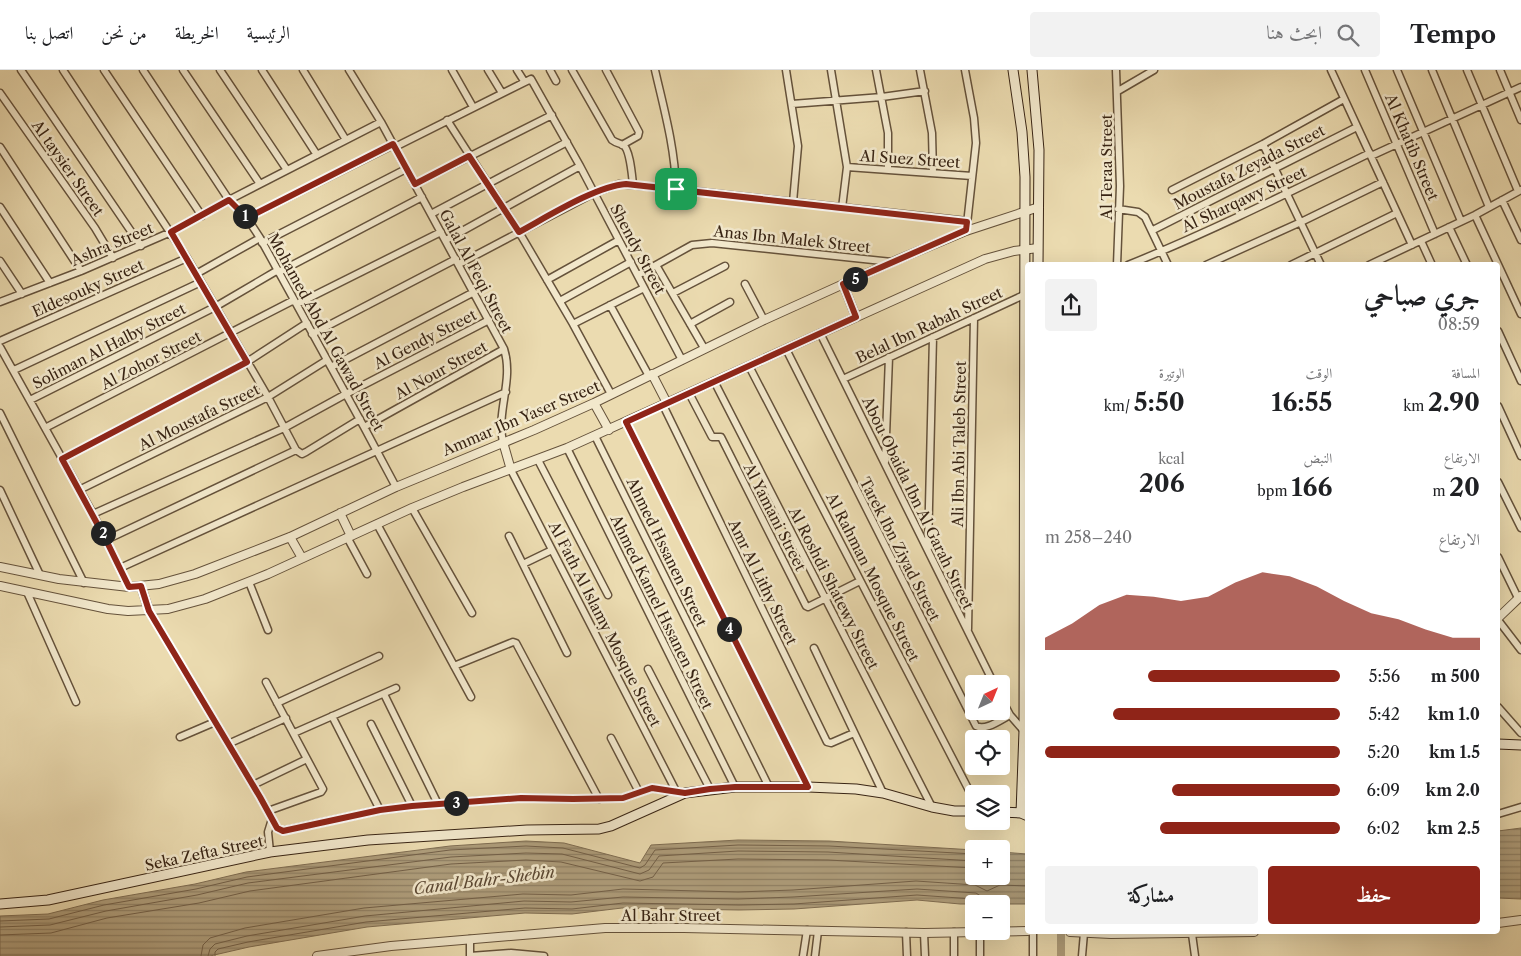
<!DOCTYPE html>
<html lang="ar">
<meta charset="utf-8">
<style>
body{margin:0;font-family:"Libre Caslon Text",Amiri,serif;background:#f2f2f2;color:#202124;direction:rtl;height:100vh;display:flex;flex-direction:column;font-size:19px;white-space:nowrap}
*{box-sizing:border-box;margin:0}
p{font-size:16px;color:#757577}
.icon{flex:none;width:28px;height:28px;fill:none;stroke:currentColor;stroke-width:2;stroke-linecap:round;stroke-linejoin:round}
.map{position:relative;flex:1;overflow:hidden;direction:ltr}
.drawer{position:absolute;left:1025px;top:192px;width:475px;height:672px;display:flex;flex-direction:column;background:#fff;border-radius:5px;box-shadow:0 5px 20px #0002;direction:rtl}
.drawer>*{flex:none}
.needle{width:32px;rotate:43deg}
.fabs{position:absolute;left:965px;top:605px;display:grid;gap:10px}
.fabs a{display:grid;place-items:center;width:45px;height:45px;border-radius:5px;background:#fff;box-shadow:0 5px 20px #0002;font-size:25px}
.pin{position:absolute;display:grid;place-items:center;width:42px;height:42px;color:#fff;margin:-21px;border-radius:10px;box-shadow:0 2px 8px #0006}
.km{position:absolute;width:25px;height:25px;margin:-12px;border-radius:50%;background:#222;color:#fff;font-size:14px;line-height:25px;text-align:center}
.round{display:grid;place-items:center;flex:none;width:52px;height:52px;border-radius:5px;background:#f2f2f2}
.headline{display:flex;align-items:center;justify-content:space-between;height:85px;padding:0 20px}
h1{font-size:28px;font-weight:700;line-height:38px}
.metrics{display:grid;grid-template-columns:repeat(3,1fr);gap:8px;height:85px;padding:5px 20px}
.metrics div{display:grid;align-content:center}
.metrics b{font-size:25px;font-weight:700}
.metrics small{font-size:14px;font-weight:400}
.metrics p{font-size:14px}
.chart{height:140px;padding:10px 20px}
.chart p{display:flex;justify-content:space-between}
.chart svg{width:100%;height:90px;margin-top:5px;fill:#8f2418;opacity:.7}
.cta{display:flex;gap:10px;margin-top:auto;padding:10px 20px}
.cta a{flex:1;height:58px;border-radius:5px;background:#8f2418;color:#fff;font-size:20px;font-weight:700;line-height:58px;text-align:center}
.cta a+a{background:#f2f2f2;color:#202124}
ul{padding:0 20px;list-style:none;font-size:16px}
li{display:grid;grid-template-columns:80px 60px 1fr;align-items:center;height:38px}
li i{height:12px;border-radius:6px;background:#8f2418}
header{display:flex;align-items:center;gap:30px;box-sizing:border-box;height:70px;padding:0 25px;background:#fff;border-bottom:1px solid #e0e0e0}
header strong{font-size:24px}
nav{display:flex;gap:28px;margin-inline-start:auto;font-size:18px}
.search{width:350px;height:45px;background:#f2f2f2;display:flex;align-items:center;gap:12px;box-sizing:border-box;padding:0 18px;border-radius:5px;color:#757577;font-size:19px}
.map>svg:first-child{display:block}
.water{fill:url(#water-rules);stroke:#7f6d52}
.lines{fill:none;stroke-linecap:round;stroke-linejoin:round}
.shore{stroke:#736048;stroke-width:1}
.canal{stroke:#ae9d7b;stroke-width:8}
.minor-casing{stroke:#65523b;stroke-width:9}
.tertiary-casing{stroke:#65523b;stroke-width:10}
.secondary-casing{stroke:#382414;stroke-width:11}
.minor{stroke:#f2e8cc;stroke-width:6}
.tertiary{stroke:#f2e8cc;stroke-width:8}
.secondary{stroke:#f2e8cc;stroke-width:9}
.route-casing{stroke:#fff;stroke-width:10}
.route{stroke:#8f2418;stroke-width:6}
.labels{text-anchor:middle;dominant-baseline:central;stroke-width:5;stroke-linejoin:round;paint-order:stroke}
.street-label{font-size:15px;fill:#382414;stroke:#f2e8cc}
.water-label{font-size:16px;font-style:italic;fill:#5b4833;stroke:#f2e8cc}
</style>
<header>
<strong>Tempo</strong>
<div class="search"><svg class="icon" aria-label="search" viewBox="0 0 24 24"><circle cx="10" cy="10" r="6"/><path d="M15 15l6 6"/></svg>ابحث هنا</div>
<nav><a>الرئيسية</a><a>الخريطة</a><a>من نحن</a><a>اتصل بنا</a></nav>
</header>
<div class="map">
<svg width="1521" height="886" viewBox="0 0 1521 886">
<defs>
<pattern id="water-rules" width="6" height="5" patternUnits="userSpaceOnUse" patternTransform="scale(1.25)"><rect width="6" height="5" fill="#ae9d7b"/><path d="M0 2.5h6" fill="none" stroke="#8f8064"/></pattern>
</defs>
<rect width="100%" height="100%" fill="#ebdbb0"/>
<filter id="stains"><feTurbulence type="fractalNoise" baseFrequency=".004" numOctaves="4"/><feColorMatrix values="0 0 0 0 .2 0 0 0 0 .09 0 0 0 0 .02 0 0 0 .5 -.17"/></filter>
<radialGradient id="worn" r=".72"><stop offset=".6" stop-color="#630" stop-opacity="0"/><stop offset="1" stop-color="#630" stop-opacity=".3"/></radialGradient>
<path class="water" d="M1521 758V829L1498 828V761Z
M738 770 829 771 974 780V806H1001V782L1027 784V834H960L917 830 794 839 739 840 622 838 572 844 525 843 367 857 249 877 210 886H0V846L48 844 103 830 195 814 246 802 450 776 526 771 564 773 640 793 651 775Z"/>
<g class="lines">
<path class="shore" d="M0 851 49 849 104 835 196 819 247 807 450 780 526 776 563 778 640 798 645 795 655 780 738 775 829 776 974 784
M0 857 50 855 106 841 197 825 248 813 451 787 526 783 562 784 640 804 649 800 659 786 738 781 828 782 974 791
M0 865 51 863 107 848 199 833 250 821 451 794 526 790 561 792 640 811 653 807 663 793 738 789 828 790 974 798
M201 886 203 875 210 868 245 858 364 838 523 824 571 825 623 819 738 822 793 820 916 811 975 815 987 821 1000 815 1028 816
M208 886 210 879 215 874 247 866 365 846 524 831 571 832 623 827 738 829 793 827 917 819 976 823 982 827 985 834
M215 886V882L218 879 248 872 366 852 525 838 572 839 623 833 739 835 794 834 917 825 973 829 979 834"/>
<path class="canal" d="M1061 886V862"/>
<g class="minor-casing">
<path id="minor" d="M21 0 141 176
M63 0 187 188 268 327 296 380 302 384 306 382 360 349
M104 0 202 146
M143 0 229 130 247 148 260 168 364 357 396 417
M183 0 260 114
M220 0 287 100
M262 0 317 85
M303 0 346 70
M349 0 381 52 504 279C514 310 496 341 503 372
M452 0 473 37
M488 0 502 23
M517 0 524 11
M550 0 556 11
M572 0 612 70C616 73 619 73 623 75 630 79 632 106 633 114
M606 0 639 62 638 66 622 75
M655 0C664 39 675 78 676 119
M786 0 798 76 793 132
M831 0 847 97 842 138
M876 0 888 63V100
M920 0 932 63 933 103
M965 0 974 48 976 73 967 154
M1116 0 1120 116 1117 195
M1331 0 1412 175
M1365 0 1435 164
M1397 0 1461 151
M1432 0 1489 137
M1467 0 1518 121
M1500 0 1521 50
M1118 21 1154 0
M0 23 95 158 113 188
M792 34 882 27 925 21
M447 50 519 162 573 254 611 324
M1263 74 1321 195
M0 77 81 201
M395 77 531 9 580 96 682 290
M1371 86 1521 17
M847 97 972 106
M415 114 552 45
M1172 120 1263 74 1344 29
M1502 130 1521 170
M0 137 50 213
M1118 139 1138 142 1145 147 1168 195
M431 144 567 72
M1475 145 1521 244
M247 148 393 75
M1449 157 1467 195
M1153 160 1357 57
M446 170 580 96
M1421 171 1432 195
M262 173 406 99
M0 191 22 224
M459 194 594 123 619 114 676 119 967 151
M656 195 704 278
M1128 195C1210 162 1290 122 1370 83
M1206 195 1301 152 1383 112
M1291 195 1397 143
M1369 195 1475 145 1521 120
M279 202 422 127
M196 204 260 168
M638 205 692 175 712 173 892 192
M547 210 619 170
M745 214 764 250
M673 223 725 196
M560 231 631 192
M0 232 81 201 171 162 229 130 381 52
M297 234 441 162
M610 235 649 306
M573 254 644 218
M690 254 730 232
M1498 261 1521 311
M820 263 994 614
M312 264 456 189
M0 271 187 188
M0 277 93 444 129 517
M786 279 976 656C986 661 1000 650 1010 645
M749 296 974 730
M331 297 474 222
M14 300 201 212
M843 309 1026 224
M714 311 932 737
M689 323 712 367H721L806 536 808 537 860 511
M30 330 215 237 278 200
M663 335 827 672 831 673 854 663
M1498 336 1521 386
M0 343 84 513
M626 352 808 717
M364 357 504 279
M45 358 294 230
M595 366 769 717
M567 378 735 717
M62 389 247 292 307 253
M538 390 608 525
M885 392 889 287
M511 400 676 721
M1498 412 1521 458
M0 420 40 505
M79 420 268 327 327 290
M412 438 472 543
M93 444 284 358 346 324 489 250
M377 454 471 627
M509 466 567 583
M347 467 367 504
M106 470 296 380
M928 478 933 267
M1498 487 1518 528
M523 494 552 480
M120 498 506 322
M249 512 268 560
M27 522 76 632
M149 541 260 727 277 758 282 761 380 740 412 736 521 728 573 729 623 728 652 718 685 723
M1498 550 1521 580
M968 559 974 248
M814 578 883 723
M454 596 513 572 516 573 599 729
M648 599 710 719
M266 612 323 719 321 722 268 741
M384 624 438 734
M1001 628 1010 645 1024 661
M277 633 379 586
M1498 637 1521 663
M332 646 380 740
M371 654 412 736
M294 663 396 618
M180 667 215 652
M611 668 639 722
M228 674 286 648
M253 715 307 689
M1498 744 1521 737
M270 782 268 762 272 749
M906 862 907 886
M980 862V886
M1033 862V886
M924 863 925 886
M1192 864 1195 886
M470 869V886
M470 886 511 883 544 886
M803 886 807 860
M815 886 818 861
M954 886V862
M1082 886 1084 863"/>
</g>
<g class="tertiary-casing">
<path id="tertiary" d="M843 214 856 247
M652 304 667 333
M594 333 609 360
M503 372 511 400
M340 443 351 466
M290 467 302 488
M0 497 59 509 129 517 159 514 195 504 290 467 396 417 534 360 594 333 764 250 892 192 966 161 1039 137
M0 516 108 539 128 541 168 539 205 529 268 504 412 438 463 417 567 378 985 189 1014 181 1038 178
M141 516 149 541
M1498 548 1521 526
M1498 853 1521 850
M1070 862 1111 864 1254 862
M317 886 391 876 605 858H684L924 863 1028 861"/>
</g>
<g class="secondary-casing">
<path id="secondary" d="M1013 0 1022 62 1025 107 1024 661 1021 743
M1032 0 1039 80 1038 195
M1498 674 1521 675
M1001 742 1021 743 1028 746
M0 834 48 830 270 782 368 770 527 760 599 759 611 756 685 723 735 717H808L856 719 883 723 932 737 954 741H974"/>
</g>
<use href="#minor" class="minor"/>
<use href="#tertiary" class="tertiary"/>
<use href="#secondary" class="secondary"/>
</g>
<g class="lines">
<g class="route-casing">
<path id="route" d="M393 74 415 114 469 86 519 162C547 147 596 116 626 114L967 152 966 160 843 214 856 247 626 352 808 717H735L710 719 685 723 652 718 623 728 573 729 521 728 412 736 380 740 283 761 277 758 260 727 149 541 141 516 129 517 106 470 62 389 247 292 171 162 229 130 247 148Z"/>
</g>
<use href="#route" class="route"/>
</g>
<g class="labels">
<g class="street-label">
<text transform="translate(1412 77) rotate(67)">Al Khatib Street</text>
<text transform="translate(910 89) rotate(4)">Al Suez Street</text>
<text transform="translate(1106 97) rotate(-90)">Al Teraa Street</text>
<text transform="translate(1249 97) rotate(-27)">Moustafa Zeyada Street</text>
<text transform="translate(68 98) rotate(55)">Al taysier Street</text>
<text transform="translate(1244 129) rotate(-25)">Al Sharqawy Street</text>
<text transform="translate(792 169) rotate(6)">Anas Ibn Malek Street</text>
<text transform="translate(112 174) rotate(-23)">Ashra Street</text>
<text transform="translate(638 179) rotate(62)">Shendy Street</text>
<text transform="translate(476 201) rotate(62)">Galal Al Feqi Street</text>
<text transform="translate(88 218) rotate(-24)">Eldesouky Street</text>
<text transform="translate(929 255) rotate(-25)">Belal Ibn Rabah Street</text>
<text transform="translate(326 262) rotate(61)">Mohamed Abd Al Gawad Street</text>
<text transform="translate(425 269) rotate(-27)">Al Gendy Street</text>
<text transform="translate(109 276) rotate(-27)">Soliman Al Halby Street</text>
<text transform="translate(151 290) rotate(-27)">Al Zohor Street</text>
<text transform="translate(441 300) rotate(-29)">Al Nour Street</text>
<text transform="translate(199 347) rotate(-26)">Al Moustafa Street</text>
<text transform="translate(521 348) rotate(-23)">Ammar Ibn Yaser Street</text>
<text transform="translate(959 374) rotate(-89)">Ali Ibn Abi Taleb Street</text>
<text transform="translate(918 433) rotate(64)">Abou Obaida Ibn Al Garah Street</text>
<text transform="translate(775 447) rotate(63)">Al Yamani Street</text>
<text transform="translate(900 479) rotate(63)">Tarek Ibn Ziyad Street</text>
<text transform="translate(667 482) rotate(64)">Ahmed Hssanen Street</text>
<text transform="translate(873 507) rotate(63)">Al Rahman Mosque Street</text>
<text transform="translate(763 512) rotate(64)">Amr Al Lithy Street</text>
<text transform="translate(834 518) rotate(63)">Al Roshdi Shatewy Street</text>
<text transform="translate(662 542) rotate(64)">Ahmed Kamel Hssanen Street</text>
<text transform="translate(605 554) rotate(63)">Al Fath Al Islamy Mosque Street</text>
<text transform="translate(204 783) rotate(-12)">Seka Zefta Street</text>
<text x="671" y="845">Al Bahr Street</text>
</g>
<g class="water-label">
<text transform="translate(484 810) rotate(-7)">Canal Bahr-Shebin</text>
</g>
</g>
<rect width="100%" height="100%" filter="url(#stains)"/>
<rect width="100%" height="100%" fill="url(#worn)"/>
</svg>
<div class="fabs">
<a><svg class="needle" viewBox="-14 -14 28 28"><path d="M0-13l5 13h-10z" fill="#e53935"/><path d="M0 13l5-13h-10z" fill="#757577"/></svg></a>
<a><svg class="icon" aria-label="locate" viewBox="0 0 24 24"><circle cx="12" cy="12" r="6"/><path d="M12 2v4M12 18v4M2 12h4M18 12h4"/></svg></a>
<a><svg class="icon" aria-label="layers" viewBox="0 0 24 24"><path d="M12 4l9 5-9 5-9-5zM3 14l9 5 9-5"/></svg></a>
<a>+</a>
<a>−</a>
</div>
<div class="pin" style="left:676px;top:119px;background:#1e9e55"><svg class="icon" aria-label="arrive" viewBox="0 0 24 24"><path d="M6 21V4h12l-3 4 3 4H6"/></svg></div>
<b class="km" style="left:245px;top:146px">1</b>
<b class="km" style="left:103px;top:463px">2</b>
<b class="km" style="left:456px;top:733px">3</b>
<b class="km" style="left:729px;top:559px">4</b>
<b class="km" style="left:855px;top:209px">5</b>
<section class="drawer">
<div class="headline"><div><h1>جري صباحي</h1><p>08:59</p></div><a class="round"><svg class="icon" aria-label="share" viewBox="0 0 24 24"><path d="M12 15V3M7 8l5-5 5 5M5 13v7h14v-7"/></svg></a></div>
<div class="metrics">
<div><p>المسافة</p><b>2.90<small> km</small></b></div>
<div><p>الوقت</p><b>16:55</b></div>
<div><p>الوتيرة</p><b>5:50<small> /km</small></b></div>
</div>
<div class="metrics">
<div><p>الارتفاع</p><b>20<small> m</small></b></div>
<div><p>النبض</p><b>166<small> bpm</small></b></div>
<div><p>kcal</p><b>206</b></div>
</div>
<div class="chart"><p><span>الارتفاع</span>240–258 m</p>
<svg viewBox="0 0 160 44" preserveAspectRatio="none"><path d="M0 44V38L10 31L20 22L30 17L40 18L50 20L60 18L70 11L80 6L90 8L100 13L110 20L120 26L130 29L140 34L150 38L160 38V44z"/></svg>
</div>
<ul>
<li><b>500 m</b>5:56<i style="width:65%"></i></li>
<li><b>1.0 km</b>5:42<i style="width:77%"></i></li>
<li><b>1.5 km</b>5:20<i style="width:100%"></i></li>
<li><b>2.0 km</b>6:09<i style="width:57%"></i></li>
<li><b>2.5 km</b>6:02<i style="width:61%"></i></li>
</ul>
<div class="cta"><a>حفظ</a><a>مشاركة</a></div>
</section>
</div>
